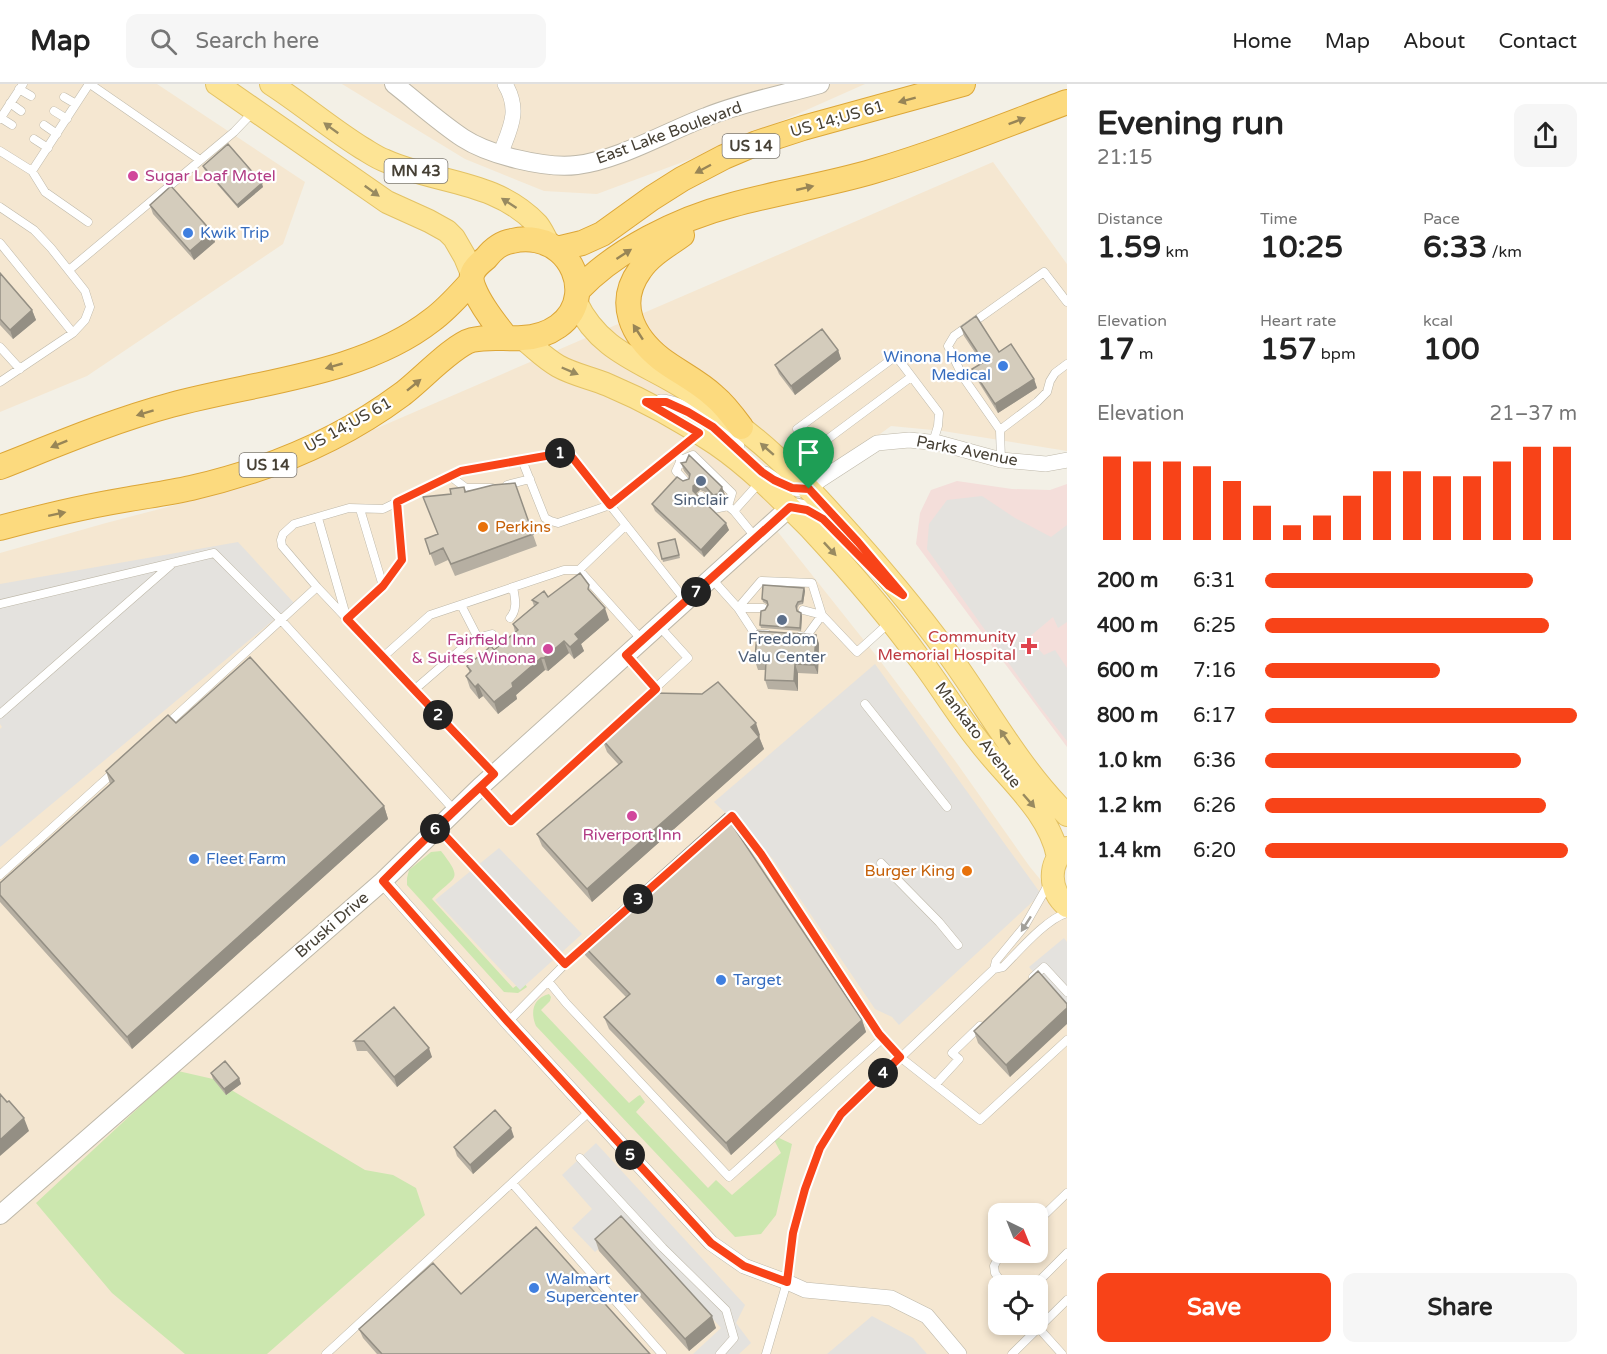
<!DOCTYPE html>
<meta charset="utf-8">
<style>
body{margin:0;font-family:"Varela Round",sans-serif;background:#f6f6f6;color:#222;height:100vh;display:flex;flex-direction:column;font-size:22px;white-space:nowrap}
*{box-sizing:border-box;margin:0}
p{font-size:20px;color:#767676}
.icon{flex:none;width:33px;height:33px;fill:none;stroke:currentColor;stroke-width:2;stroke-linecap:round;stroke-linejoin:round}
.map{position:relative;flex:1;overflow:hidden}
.details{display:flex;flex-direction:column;background:#fff;width:540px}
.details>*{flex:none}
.needle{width:39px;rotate:137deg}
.fabs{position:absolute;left:988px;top:1119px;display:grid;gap:12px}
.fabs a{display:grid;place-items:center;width:60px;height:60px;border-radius:12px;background:#fff;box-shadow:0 3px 9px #0003;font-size:30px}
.pin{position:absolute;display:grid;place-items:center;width:51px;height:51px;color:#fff;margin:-62px -26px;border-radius:50% 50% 50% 0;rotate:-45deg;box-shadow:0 0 6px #0007}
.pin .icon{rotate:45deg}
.km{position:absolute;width:30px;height:30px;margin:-15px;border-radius:50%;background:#222;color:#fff;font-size:16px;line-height:30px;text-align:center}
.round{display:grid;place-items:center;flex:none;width:63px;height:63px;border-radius:12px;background:#f6f6f6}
.summary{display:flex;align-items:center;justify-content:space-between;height:102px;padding:0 30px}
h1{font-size:33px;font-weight:800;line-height:45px}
.figures{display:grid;grid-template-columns:repeat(3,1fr);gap:9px;height:102px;padding:6px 30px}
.figures div{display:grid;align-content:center}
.figures b{font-size:30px;font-weight:800}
.figures small{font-size:16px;font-weight:400}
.figures p{font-size:16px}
.chart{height:168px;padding:12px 30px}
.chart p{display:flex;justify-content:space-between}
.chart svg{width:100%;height:108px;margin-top:6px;stroke:#f84318;stroke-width:6}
.action{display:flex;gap:12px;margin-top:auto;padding:12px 30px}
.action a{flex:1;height:69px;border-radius:12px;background:#f84318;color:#fff;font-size:24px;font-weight:800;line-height:69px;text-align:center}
.action a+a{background:#f6f6f6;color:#222}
ul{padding:0 30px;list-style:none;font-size:20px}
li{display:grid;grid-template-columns:96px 72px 1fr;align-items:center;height:45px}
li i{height:15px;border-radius:8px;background:#f84318}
header{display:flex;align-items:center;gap:36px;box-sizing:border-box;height:84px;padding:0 30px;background:#fff;border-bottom:2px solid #e0e0e0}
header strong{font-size:28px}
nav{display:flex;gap:33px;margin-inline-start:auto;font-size:21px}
.search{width:420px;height:54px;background:#f6f6f6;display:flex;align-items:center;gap:15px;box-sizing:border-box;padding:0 21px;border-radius:12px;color:#767676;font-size:22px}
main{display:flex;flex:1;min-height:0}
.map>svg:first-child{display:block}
.commercial{fill:#f5e7d1;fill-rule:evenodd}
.medical{fill:#f4deda}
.green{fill:#cce7af}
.parking{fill:#e4e2de}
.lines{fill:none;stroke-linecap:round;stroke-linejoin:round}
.service-casing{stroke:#beb8a9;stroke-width:9}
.minor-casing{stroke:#beb8a9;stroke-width:16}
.tertiary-casing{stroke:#beb8a9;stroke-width:20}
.primary-casing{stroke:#e3c265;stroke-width:24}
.trunk-casing{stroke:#dca637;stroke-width:26}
.service{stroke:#fff;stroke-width:8}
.minor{stroke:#fff;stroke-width:15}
.tertiary{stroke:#fff;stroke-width:18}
.primary{stroke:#fde495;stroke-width:22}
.trunk{stroke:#fcda7e;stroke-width:24}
.wall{fill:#b6afa2}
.shaded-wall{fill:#948f84}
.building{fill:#d4ccbc;stroke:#948f84;stroke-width:1.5}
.oneway{fill:#988556}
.oneway2{fill:#988a60}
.oneway3{fill:#a2a09a}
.route-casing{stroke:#fff;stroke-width:12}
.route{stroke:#f84318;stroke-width:8}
.hotel-dot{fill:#d1479c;stroke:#fff;stroke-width:2}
.shop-dot{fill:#3f7fe0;stroke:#fff;stroke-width:2}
.service-dot{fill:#5c6f8a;stroke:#fff;stroke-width:2}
.food-dot{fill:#e8710a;stroke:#fff;stroke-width:2}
.health-dot{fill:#e0444e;stroke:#fff;stroke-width:2}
.labels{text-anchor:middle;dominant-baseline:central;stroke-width:4.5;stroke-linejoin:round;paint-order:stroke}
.shield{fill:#fff;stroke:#7e7972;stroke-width:1.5}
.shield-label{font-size:15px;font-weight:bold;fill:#464035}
.street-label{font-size:16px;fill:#464035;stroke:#fff}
.hotel-label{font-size:16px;fill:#b23c85;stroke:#fff;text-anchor:start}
.shop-label{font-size:16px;fill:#366cbe;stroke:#fff;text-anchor:start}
.service-label{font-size:16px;fill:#4e5e75;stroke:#fff}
.food-label{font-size:16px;fill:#c56008;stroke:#fff;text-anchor:start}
.health-label{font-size:16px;fill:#be3a42;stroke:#fff;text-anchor:end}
</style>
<header>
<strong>Map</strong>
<div class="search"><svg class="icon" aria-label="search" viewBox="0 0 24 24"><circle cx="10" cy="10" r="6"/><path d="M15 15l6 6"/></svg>Search here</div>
<nav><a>Home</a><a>Map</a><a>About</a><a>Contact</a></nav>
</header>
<main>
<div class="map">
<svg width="1067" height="1270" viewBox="0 0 1067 1270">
<rect width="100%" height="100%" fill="#f3f0e6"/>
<path class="commercial" d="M0 0H157L305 98 283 160 87 292 0 328Z
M342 0H865L723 63 597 110 544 107 465 75Z
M993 78 1067 180V367L943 347 891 342 766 433 878 574 956 678 1030 783 1067 828V1270H0V469L106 439 202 414 308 374ZM999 1130H1038V1168H999ZM999 1202H1038V1240H999Z"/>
<path class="medical" d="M957 397 1012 405 1050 406 1067 400V663L916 460 920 429 931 406Z"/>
<path class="green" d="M441 767C465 798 454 791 432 815L513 904 523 897 527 903 518 909 504 908 407 801V794L409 786 431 768Z
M549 910 551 913 550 917 541 926 629 1019 638 1012 640 1011 645 1018 636 1028 708 1104 716 1096 732 1111 781 1069 774 1056 777 1053 792 1060 776 1131 761 1150 735 1153 536 942C530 928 533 914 549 910Z
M178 987 213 995 365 1086 393 1091 416 1104 425 1131 267 1270H185L112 1209 36 1119Z"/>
<path class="parking" d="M982 412 1015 434 1051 453 1067 441V538L1058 544 1053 533 1028 554 1044 571 1055 566 1067 584V657L1038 620 927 465 929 440 947 416Z
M238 458 294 519 0 763V645L2 643 0 640V500Z
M875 580 1041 810 899 941 892 933 875 925 773 775 714 718Z
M499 764 582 850 520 906 435 816Z
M1064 854 1067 858V927L1029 883Z
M596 1059 745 1221 736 1239 751 1259 739 1270H693L721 1244 627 1140 595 1168 572 1144 592 1125 562 1091Z
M872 1232 913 1254 927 1270H827Z"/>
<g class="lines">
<g class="service-casing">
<path id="service" d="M90 0 200 76
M19 5 31 12
M64 13 76 20
M10 19 21 27
M54 27 67 35
M1 34 12 41
M0 35 23 0
M44 41 57 50
M34 55 48 64
M0 67 32 87 89 0
M32 87 45 108 88 138
M0 123 34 146 51 164 85 207 90 223 85 236 73 249 0 298
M0 159 73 249
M69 186 234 48 254 27
M0 263 20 285
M911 293 813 366 797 345 896 272 939 329 938 342 933 358
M1000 346 1037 318 1047 308 1050 297 1055 289 1067 280
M674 369 681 376 693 371 732 409 728 422 734 427
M522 376 545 434 551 437 558 439 610 421 696 352
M1001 376 1000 346 963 293 948 262 954 252 1044 188 1067 218
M684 380 681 376 676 387 687 399
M450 392 466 404H492
M507 401 530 395
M701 412 714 425 728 422
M318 434 347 535 383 502 360 425
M756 454 734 427 760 398
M579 486 626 441
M712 495 738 524 761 497 812 499 822 531 803 526
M383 502 402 476 397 418
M317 503 282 462 281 456 283 450 294 440 349 424 383 425 461 387 568 368 686 517
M0 520 214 469 281 536 454 726
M461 521 478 554
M738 524 755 550H767
M738 524H763
M510 534C518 525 515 514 513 503
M800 552 806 553 822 531 857 568 890 538
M627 572 656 605
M414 606 473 555 492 550
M865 620 947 723
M0 630 173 479
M166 641 317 503 383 573
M493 691 383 573 430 531 564 486H579L642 556
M480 703 511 737 688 574 660 543
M722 740 732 732 761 770 879 950 900 973 980 1036 1067 956
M437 743 565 880
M881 779 939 838 958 861
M0 791 115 687
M994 885 1003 883C1018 868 1047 834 1067 829
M1033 893 1044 883 1067 908
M548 897 566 919 729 1093 883 954
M508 938 565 880 590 858
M936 1000 959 975 952 969 980 942
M580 1074 663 1164 726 1226 734 1254 720 1270
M512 1099 662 1270
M1038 1137 1067 1109
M1004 1202 995 1189 994 1182 997 1176 1005 1168
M1034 1202 1067 1169
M1035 1240 1062 1270
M326 1270 590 1027
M766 1270 787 1198 793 1149 805 1105 820 1064 841 1030 994 885 996 877 1024 843 1048 801
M1012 1270 1067 1216"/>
</g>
<g class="minor-casing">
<path id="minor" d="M500 71C510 44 521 27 505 0
M661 318C683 318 721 348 737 363
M765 390C778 400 792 406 809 405L820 396 877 359 909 356 939 359 1001 376 1046 380 1067 376
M383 797 508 938 711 1159 744 1182 787 1198 805 1206 891 1214 927 1232 959 1270"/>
</g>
<g class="tertiary-casing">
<path id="tertiary" d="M394 0C417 18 439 38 463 54 489 71 546 85 577 81 619 76 666 48 706 33 743 18 782 11 820 0
M0 1131 383 797 480 703 790 423C810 424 822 434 835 447"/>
</g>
<g class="primary-casing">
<path id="primary" d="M217 0 387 118 429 137 447 147 454 154 465 173 472 190
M271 0C302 20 330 44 362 64 369 68 377 74 386 77 438 100 495 96 537 140 542 146 545 154 549 160
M576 218C600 268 641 277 684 304 716 324 747 346 775 372 795 390 814 410 832 430 872 474 911 519 946 567 986 621 1018 683 1067 731
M522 254C534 263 544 274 558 282 574 291 592 294 608 301 646 317 682 337 716 360 751 384 781 415 811 445 849 486 886 528 919 574 939 600 956 629 977 655 1005 693 1049 726 1058 773
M1067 764C1047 779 1049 807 1067 822"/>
</g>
<g class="trunk-casing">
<path id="trunk" d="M682 151C668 161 650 171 640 186 616 219 632 252 661 275 678 288 698 297 714 312 725 321 733 332 741 343
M557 165 582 159 602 150 652 114 682 95 724 73 757 59 803 44 963 0
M578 206C616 166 678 135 732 121 779 108 827 101 874 87 939 68 1003 42 1067 18
M0 383C56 361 112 337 171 321 255 298 362 291 432 236 447 225 459 211 471 198
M0 444C41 433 82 423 124 416 146 412 169 409 191 404 265 387 339 357 401 311 419 298 453 261 472 256 488 252 505 255 522 254 548 253 574 238 577 211 579 194 571 177 559 167 546 156 528 153 512 157 500 159 493 165 486 174 481 178 473 185 472 191 468 206 497 242 506 253"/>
</g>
<use href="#service" class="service"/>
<use href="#minor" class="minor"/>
<use href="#tertiary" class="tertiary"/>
<use href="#primary" class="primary"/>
<use href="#trunk" class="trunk"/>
</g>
<path class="wall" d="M203 82 263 103 238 124 204 85Z
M150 121 212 148 215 158 194 176 153 130Z
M0 189 32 226 36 236 13 255 0 241Z
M961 243 999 268 1034 295 1037 304 998 329 976 294 972 285 982 279 964 252Z
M838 266 841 275 795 311 779 290 775 281Z
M681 379 722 403 725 411 721 417 716 418 705 408 700 406 696 410 729 446 704 473 655 427 652 420 683 397 689 395V393L684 387Z
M515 399 537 462 455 492 448 476 435 482 425 455 437 450 451 410 464 403 466 407Z
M675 455 680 474 663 478 658 459Z
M804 504 805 507 803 520 799 521 797 525 802 532 801 547 761 544 760 541 768 521 763 518 762 515Z
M592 509 609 536 581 560 584 567 574 575 569 569 548 587 545 586 516 611 517 615 498 630 483 612 479 615 470 604 466 592 470 589 467 582 494 566 515 548 513 540 534 522 532 516Z
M816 551 819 560 818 590 798 589V607L768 605 765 596V586H758L755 577Z
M176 639 384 722 388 735 132 965 0 818V799L110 700 106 687Z
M760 651 759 652 764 665 592 818 542 762 537 750 619 681 607 668 602 655Z
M581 859 862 936 866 948 731 1071 609 945 604 933 626 913 585 871Z
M1038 887 1010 993 978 959 974 947Z
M394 923 432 973 397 1003 367 967H357L354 957Z
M211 989 239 994 241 1000 226 1011 213 995Z
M514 1053 473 1090 457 1072 454 1063Z
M595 1155 716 1244 689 1267 599 1167Z
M461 1210 650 1270H377L363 1254 359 1245Z"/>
<path class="shaded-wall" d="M262 99 263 103 238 124 237 121Z
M212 148 215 158 194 176 190 167Z
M32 226 36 236 13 255 10 246Z
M838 266 841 275 795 311 791 302Z
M1034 295 1037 304 998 329 995 320Z
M697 399 700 406 695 410 693 407V402Z
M722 403 725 411 721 417 718 410Z
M726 439 729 446 704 473 701 466Z
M804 504 805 507 803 520 802 517Z
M605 524 609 536 581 560 584 567 574 575 570 563 575 550Z
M801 529 802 532 801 547 800 544Z
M816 551 819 560 818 590 814 581Z
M564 557 569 569 548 587 544 574Z
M541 574 545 586 516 611 517 615 498 630 494 618 512 599Z
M795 580 798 589V607L794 597Z
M478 600 483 612 479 615 475 603Z
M756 639 760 651 755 656 751 643Z
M759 653 764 665 592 818 587 805Z
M384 722 388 735 132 965 127 953Z
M1067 924V940L1010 993 1006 981Z
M862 936 866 948 731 1071 726 1059Z
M429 964 432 973 397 1003 394 993Z
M239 994 241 1000 226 1011 224 1005Z
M24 1034 29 1047 0 1072V1056Z
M511 1044 514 1053 473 1090 470 1081Z
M712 1232 716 1244 689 1267 685 1255Z"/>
<path class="building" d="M228 60 262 99 237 121 203 82Z
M171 102 212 148 190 167 150 121Z
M0 189 32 226 10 246 0 235Z
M976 232 999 268 1011 260 1034 295 995 320 972 285 984 278 961 243Z
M822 245 838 266 791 302 775 281Z
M689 371 722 403 718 410 713 411 703 400 697 399 693 402V407L726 439 701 466 652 420 677 393 683 397 689 395 690 390 681 379 686 378Z
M515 399 533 450 451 480 443 464 430 470 425 455 438 450 423 413 451 410 450 405 464 403 465 408 493 401Z
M675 455 679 471 662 475 658 459Z
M580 489 589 501 588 505 605 524 575 550 579 555 570 563 564 557 544 574H541L512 599 513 603 494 618 478 600 475 603 466 592 471 587 467 582 491 562 494 566 518 546 513 540 538 519 532 516 544 507 548 513Z
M763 501 804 504 802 517 798 518 796 522 797 527 801 529 800 544 760 541 761 527 765 526 768 521 767 517 762 515Z
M757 547 816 551 814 581 795 580 794 597 765 596 766 577H755Z
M250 573 384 722 127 953 0 811V799L114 697 106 687 168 631 176 639Z
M718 598 756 639 751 643 759 653 587 805 537 750 622 678 602 655 654 609 702 610Z
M725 730 862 936 726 1059 604 933 630 910 581 859Z
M1038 887 1067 920V924L1006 981 974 947Z
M394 923 429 964 394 993 364 957H354Z
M225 977 239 994 224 1005 211 989Z
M0 1010 7 1018 9 1017 24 1034 0 1056Z
M495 1026 511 1044 470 1081 454 1063Z
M621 1132 712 1232 685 1255 595 1155Z
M536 1143 650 1270H382L359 1245 433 1179 461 1210Z"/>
<defs><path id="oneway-solid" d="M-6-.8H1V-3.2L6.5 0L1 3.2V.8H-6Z" transform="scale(1.5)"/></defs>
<g class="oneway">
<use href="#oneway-solid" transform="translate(907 16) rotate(165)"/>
<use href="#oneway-solid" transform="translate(1017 37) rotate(-21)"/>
<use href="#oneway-solid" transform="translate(703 85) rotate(152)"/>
<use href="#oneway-solid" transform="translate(805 104) rotate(-13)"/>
<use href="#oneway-solid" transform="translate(624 170) rotate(-33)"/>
<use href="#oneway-solid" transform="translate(638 248) rotate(-123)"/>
<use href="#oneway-solid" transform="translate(334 282) rotate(164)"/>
<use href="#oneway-solid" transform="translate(414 301) rotate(-39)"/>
<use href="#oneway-solid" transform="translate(145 329) rotate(163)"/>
<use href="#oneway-solid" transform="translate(59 360) rotate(158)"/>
<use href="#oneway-solid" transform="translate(57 430) rotate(-12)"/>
</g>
<g class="oneway2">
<use href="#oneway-solid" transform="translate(331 44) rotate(-144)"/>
<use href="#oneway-solid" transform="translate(372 107) rotate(36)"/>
<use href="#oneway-solid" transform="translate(509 119) rotate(-147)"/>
<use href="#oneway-solid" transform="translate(570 287) rotate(23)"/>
<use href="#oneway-solid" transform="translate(767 365) rotate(-139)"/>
<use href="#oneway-solid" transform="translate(830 465) rotate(47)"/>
<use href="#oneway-solid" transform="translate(1005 653) rotate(-124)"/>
<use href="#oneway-solid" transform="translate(1029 717) rotate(49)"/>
</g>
<use class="oneway3" href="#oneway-solid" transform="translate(1026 840) rotate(123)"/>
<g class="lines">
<g class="route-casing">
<path id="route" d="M809 405 792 404 774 396 762 388 713 343 688 328 666 318H646L699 349 610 421 568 368 461 387 397 418 402 476 383 502 347 535 494 690C475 708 456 725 437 743L565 880 732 732 761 770 879 950 900 973 841 1030 820 1064 805 1105 793 1149 787 1198 744 1182 711 1159 508 938 383 797C415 765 447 733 480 703L511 737 656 605 626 571 790 423 807 426 823 435 889 502 903 511 858 458 809 405"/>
</g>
<use href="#route" class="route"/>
</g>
<g class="hotel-dot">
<circle cx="133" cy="92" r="6"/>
<circle cx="548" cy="565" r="6"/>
<circle cx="632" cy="732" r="6"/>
</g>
<g class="shop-dot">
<circle cx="188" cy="149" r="6"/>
<circle cx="1003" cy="282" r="6"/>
<circle cx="194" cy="775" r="6"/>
<circle cx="721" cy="896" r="6"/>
<circle cx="534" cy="1204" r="6"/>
</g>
<g class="service-dot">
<circle cx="701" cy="397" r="6"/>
<circle cx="782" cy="536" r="6"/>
</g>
<g class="food-dot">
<circle cx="483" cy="443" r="6"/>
<circle cx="967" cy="787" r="6"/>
</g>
<path class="health-dot" d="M1026 553h6v6h6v6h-6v6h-6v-6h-6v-6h6z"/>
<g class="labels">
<g class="shield">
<rect x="722.5" y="50" width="57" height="24" rx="4.5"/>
<rect x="384.5" y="75" width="63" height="24" rx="4.5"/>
<rect x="239.5" y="369" width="57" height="24" rx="4.5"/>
</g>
<g class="shield-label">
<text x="751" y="62">US 14</text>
<text x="416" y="87">MN 43</text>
<text x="268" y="381">US 14</text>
</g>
<g class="street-label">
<text transform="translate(837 35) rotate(-16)">US 14;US 61</text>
<text transform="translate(669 49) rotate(-20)">East Lake Boulevard</text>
<text transform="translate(348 341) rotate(-29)">US 14;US 61</text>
<text transform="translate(967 367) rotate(11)">Parks Avenue</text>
<text transform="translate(978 651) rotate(52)">Mankato Avenue</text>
<text transform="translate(332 841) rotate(-41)">Bruski Drive</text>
</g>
<g class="hotel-label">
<text x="145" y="92">Sugar Loaf Motel</text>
<text x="536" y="556" text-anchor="end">Fairfield Inn<tspan x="536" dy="18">&amp; Suites Winona</tspan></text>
<text x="632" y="751" text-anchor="middle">Riverport Inn</text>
</g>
<g class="shop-label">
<text x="200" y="149">Kwik Trip</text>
<text x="991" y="273" text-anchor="end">Winona Home<tspan x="991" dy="18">Medical</tspan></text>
<text x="206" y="775">Fleet Farm</text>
<text x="733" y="896">Target</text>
<text x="546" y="1195">Walmart<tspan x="546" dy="18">Supercenter</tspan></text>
</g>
<g class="service-label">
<text x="701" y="416">Sinclair</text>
<text x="782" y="555">Freedom<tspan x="782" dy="18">Valu Center</tspan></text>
</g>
<g class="food-label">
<text x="495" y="443">Perkins</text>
<text x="955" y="787" text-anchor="end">Burger King</text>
</g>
<g class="health-label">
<text x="1016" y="553">Community<tspan x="1016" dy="18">Memorial Hospital</tspan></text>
</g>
</g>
</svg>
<div class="fabs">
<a><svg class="needle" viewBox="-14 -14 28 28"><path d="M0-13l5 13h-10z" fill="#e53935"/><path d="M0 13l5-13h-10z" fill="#767676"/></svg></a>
<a><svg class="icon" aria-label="locate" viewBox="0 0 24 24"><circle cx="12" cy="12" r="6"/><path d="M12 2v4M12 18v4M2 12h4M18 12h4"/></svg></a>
</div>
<div class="pin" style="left:809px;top:405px;background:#1e9e55"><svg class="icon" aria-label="arrive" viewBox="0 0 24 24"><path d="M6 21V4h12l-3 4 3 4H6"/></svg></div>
<b class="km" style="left:560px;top:369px">1</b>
<b class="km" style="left:438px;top:631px">2</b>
<b class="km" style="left:638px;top:815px">3</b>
<b class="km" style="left:883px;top:989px">4</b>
<b class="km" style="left:630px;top:1071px">5</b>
<b class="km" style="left:435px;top:745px">6</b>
<b class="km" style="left:696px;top:508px">7</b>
</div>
<section class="details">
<div class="summary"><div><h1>Evening run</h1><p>21:15</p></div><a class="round"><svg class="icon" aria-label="share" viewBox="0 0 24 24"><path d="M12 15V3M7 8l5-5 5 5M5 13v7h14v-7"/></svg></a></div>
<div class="figures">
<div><p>Distance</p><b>1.59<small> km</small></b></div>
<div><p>Time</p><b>10:25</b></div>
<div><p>Pace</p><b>6:33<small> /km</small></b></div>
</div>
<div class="figures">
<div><p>Elevation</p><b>17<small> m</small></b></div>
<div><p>Heart rate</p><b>157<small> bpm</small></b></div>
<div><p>kcal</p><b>100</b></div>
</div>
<div class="chart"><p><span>Elevation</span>21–37 m</p>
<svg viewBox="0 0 160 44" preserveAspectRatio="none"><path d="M5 44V10M15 44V12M25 44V12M35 44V14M45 44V20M55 44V30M65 44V38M75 44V34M85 44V26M95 44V16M105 44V16M115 44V18M125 44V18M135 44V12M145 44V6M155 44V6"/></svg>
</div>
<ul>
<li><b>200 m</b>6:31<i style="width:86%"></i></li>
<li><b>400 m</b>6:25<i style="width:91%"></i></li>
<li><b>600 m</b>7:16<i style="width:56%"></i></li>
<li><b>800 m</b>6:17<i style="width:100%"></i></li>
<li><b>1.0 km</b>6:36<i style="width:82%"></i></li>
<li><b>1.2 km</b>6:26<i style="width:90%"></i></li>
<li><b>1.4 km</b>6:20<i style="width:97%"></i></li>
</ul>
<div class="action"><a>Save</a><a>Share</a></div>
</section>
</main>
